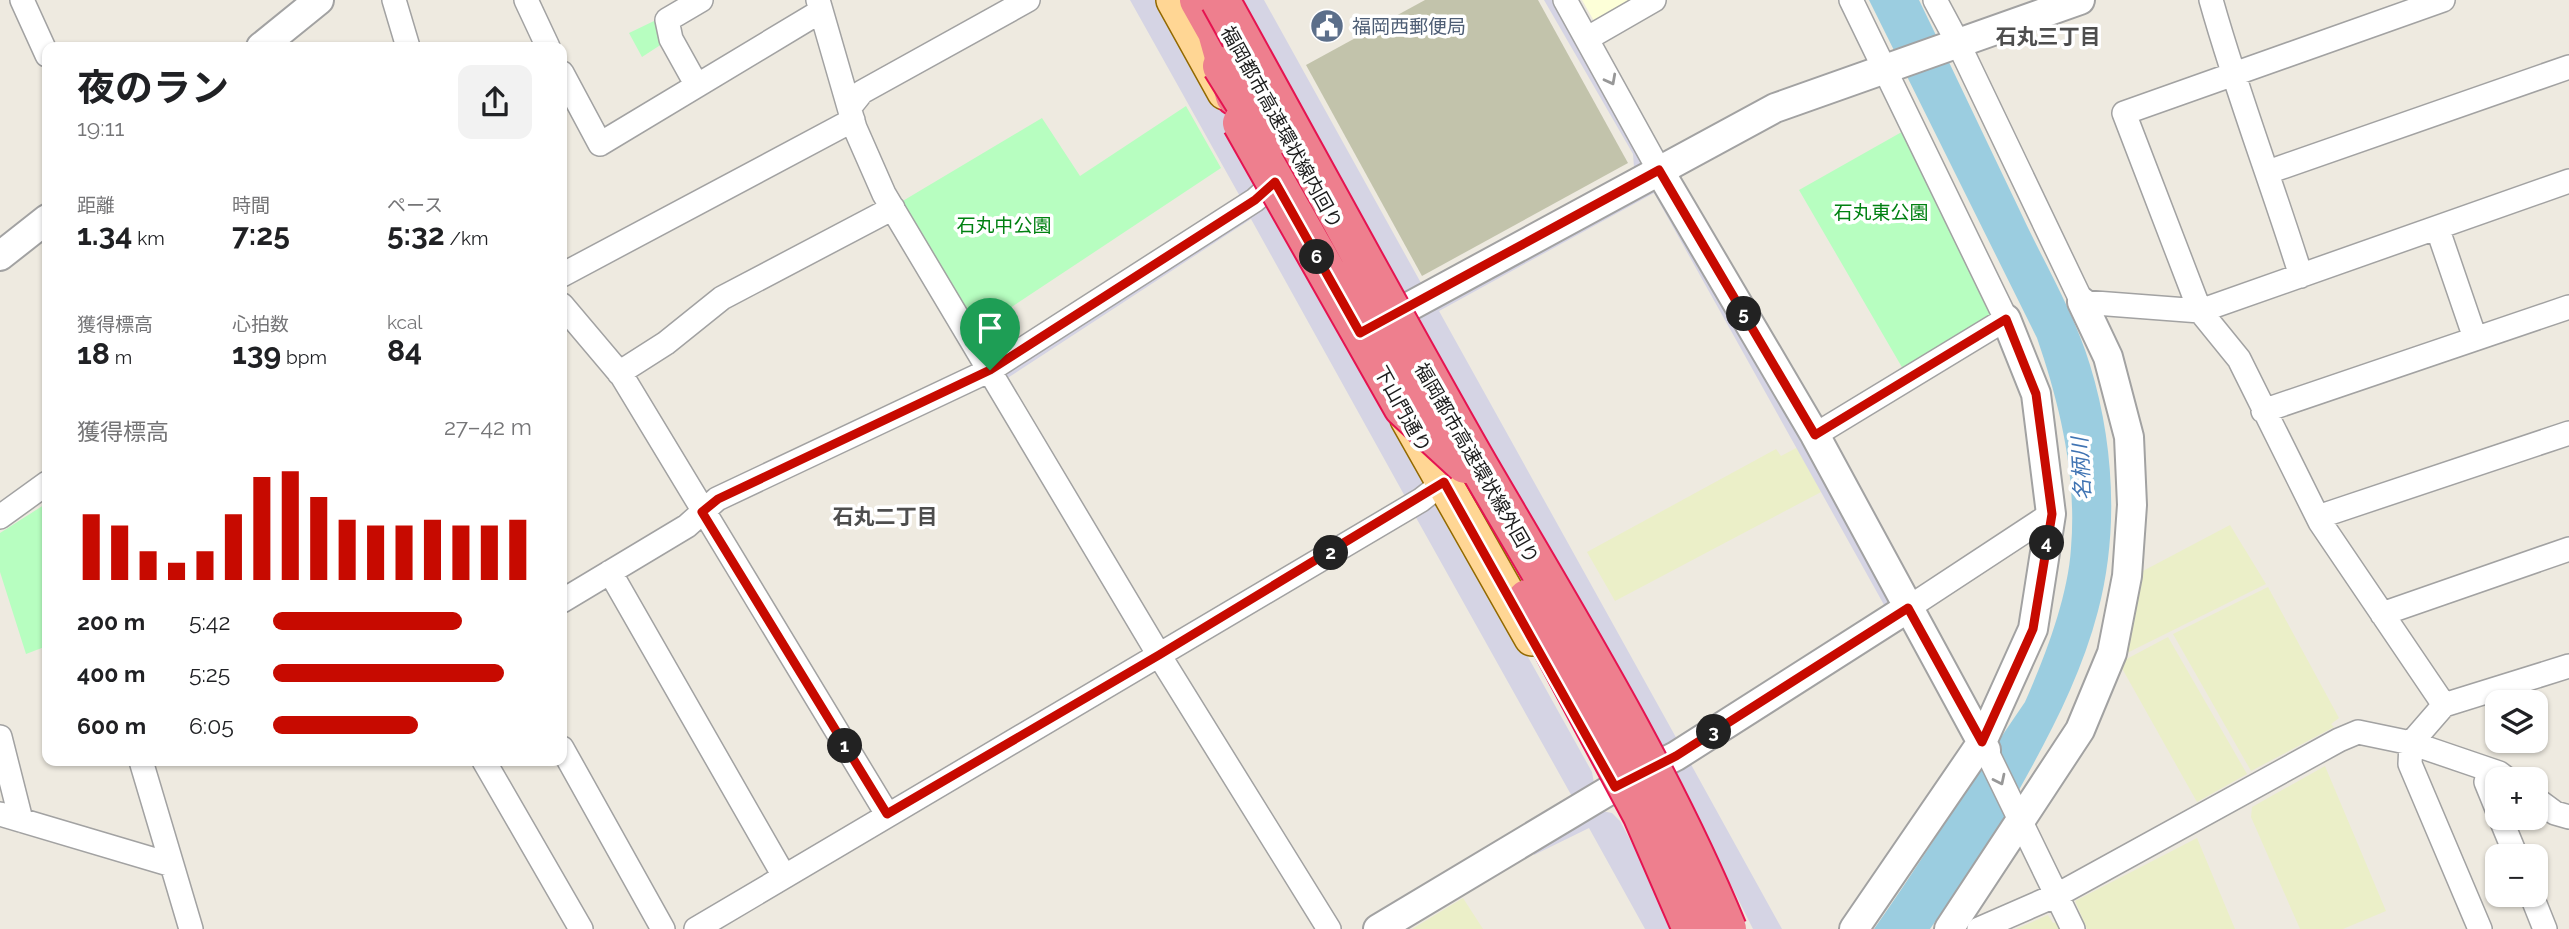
<!DOCTYPE html>
<html lang="ja">
<meta charset="utf-8">
<style>
body{margin:0;font-family:Raleway,"Noto Sans JP",sans-serif;background:#f2f2f2;color:#202124;height:100vh;display:flex;flex-direction:column;font-size:26px;white-space:nowrap}
*{box-sizing:border-box;margin:0}
p{font-size:23px;color:#757577}
.icon{flex:none;width:38px;height:38px;fill:none;stroke:currentColor;stroke-width:2;stroke-linecap:round;stroke-linejoin:round}
.map{position:relative;flex:1;overflow:hidden}
.panel{position:absolute;left:42px;top:42px;width:525px;height:724px;display:flex;flex-direction:column;background:#fff;border-radius:14px;box-shadow:0 2px 5px #0004}
.panel>*{flex:none}
.tools{position:absolute;left:2485px;top:690px;display:grid;gap:14px}
.tools a{display:grid;place-items:center;width:63px;height:63px;border-radius:14px;background:#fff;box-shadow:0 2px 5px #0004;font-size:35px}
.pin{position:absolute;display:grid;place-items:center;width:60px;height:60px;color:#fff;margin:-72px -30px;border-radius:50% 50% 50% 0;rotate:-45deg;box-shadow:0 0 7px #0007}
.pin .icon{rotate:45deg}
.km{position:absolute;width:35px;height:35px;margin:-18px;border-radius:50%;background:#222;color:#fff;font-size:19px;line-height:35px;text-align:center}
.round{display:grid;place-items:center;flex:none;width:74px;height:74px;border-radius:14px;background:#f2f2f2}
.headline{display:flex;align-items:center;justify-content:space-between;height:119px;padding:0 35px}
h1{font-size:38px;font-weight:700;line-height:52px}
.figures{display:grid;grid-template-columns:repeat(3,1fr);gap:10px;height:119px;padding:7px 35px}
.figures div{display:grid;align-content:center}
.figures b{font-size:30px;font-weight:700}
.figures small{font-size:19px;font-weight:400}
.figures p{font-size:19px}
.chart{height:196px;padding:14px 35px}
.chart p{display:flex;justify-content:space-between}
.chart svg{width:100%;height:126px;margin-top:7px;stroke:#c70a00;stroke-width:6}
ul{padding:0 35px;list-style:none;font-size:23px}
li{display:grid;grid-template-columns:112px 84px 1fr;align-items:center;height:52px}
li i{height:18px;border-radius:9px;background:#c70a00}
.map>svg:first-child{display:block}
.education{fill:#fdffd8}
.construction{fill:#c2c3ab}
.farmland{fill:#ebefc8}
.park{fill:#b7fec0}
.plaza{fill:#d5d4e4}
.water{fill:#9bcde0}
.lines{fill:none;stroke-linecap:round;stroke-linejoin:round}
.minor-casing{stroke:#a2a2a2;stroke-width:26}
.tertiary-casing{stroke:#a2a2a2;stroke-width:32}
.primary-casing{stroke:#936900;stroke-width:38}
.motorway-casing{stroke:#e51451;stroke-width:42}
.minor{stroke:#fff;stroke-width:23}
.tertiary{stroke:#fff;stroke-width:28}
.primary{stroke:#ffd694;stroke-width:35}
.motorway{stroke:#ee7f8e;stroke-width:38}
.motorway-bridge-casing{stroke:#e51451;stroke-width:42;stroke-linecap:butt}
.motorway-bridge{stroke:#ee7f8e;stroke-width:38}
.oneway{stroke:#989898}
.route-casing{stroke:#fff;stroke-width:14}
.route{stroke:#c70a00;stroke-width:9}
.labels{text-anchor:middle;dominant-baseline:central;stroke-width:7;stroke-linejoin:round;paint-order:stroke}
.service-label{font-size:19px;fill:#4e5e75;stroke:#fff;text-anchor:start}
.street-label{font-size:19px;fill:#1b1b1b;stroke:#fff}
.park-label{font-size:19px;fill:#018112;stroke:#fff}
.neighbourhood-label{font-size:21px;font-weight:bold;fill:#4e4e4e;stroke:#fff}
.water-label{font-size:21px;font-style:italic;fill:#4074b3;stroke:#fff}
</style>
<div class="map">
<svg width="2569" height="929" viewBox="0 0 2569 929">
<rect width="100%" height="100%" fill="#eeeae0"/>
<path class="education" d="M1582 0H1631L1594 21Z"/>
<path class="construction" d="M1425 0H1538L1628 163 1422 276 1306 65Z"/>
<path class="farmland" d="M1800 446 1823 491 1615 601 1587 552 1776 449 1781 456Z
M2230 525 2266 584 2127 653 2122 649 2141 572Z
M2268 587 2339 718 2331 724 2334 727 2251 771 2173 634Z
M2168 637 2247 774 2197 802 2119 663Z
M2325 766 2386 911 2343 929H2300L2251 817 2252 807Z
M2197 838 2235 929H2087L2075 901Z
M1463 898 1483 929H1412Z
M2048 915 2053 923 2059 921 2062 929H2016Z"/>
<path class="park" d="M654 21 665 42 642 57 629 33Z
M1186 106 1221 168 977 330 901 202 1042 118 1080 176Z
M1907 129 1995 316 1903 369 1799 190Z
M47 503V646L26 654 0 572V533Z"/>
<path class="plaza" d="M1130 0H1161L1258 174 1260 180 1242 200Z
M1233 0H1264L1421 283 1634 167 1633 154 1544 0H1556L1643 151 1646 172 1400 296 1294 113 1283 73 1262 36Z
M1650 187 1661 192 1894 602 1888 612 1654 193 1439 311 1678 741 1657 752 1415 328 1418 318 1437 304Z
M1267 204 1429 481 1407 500 1251 219 1006 379 1005 372Z
M1431 502 1440 505 1462 554 1484 578 1592 772 1594 783 1584 795 1574 800 1414 514 1178 658 1180 649Z
M1688 759 1782 929H1753L1726 875 1703 849 1667 776Z
M1602 811 1612 813 1620 821 1654 885 1670 929H1645L1589 828 1534 855V850Z"/>
<path class="water" d="M1869 0H1919C1953 70 1986 140 2020 211 2043 261 2074 312 2090 365 2114 443 2119 532 2098 611 2079 684 2042 749 2006 813L2007 819 1930 929H1874C1927 854 1973 777 2025 702 2045 657 2068 597 2071 548 2077 476 2060 405 2037 338Z"/>
<g class="lines">
<g class="minor-casing">
<path id="minor" d="M22 0 47 55
M394 0 408 47
M526 0 548 47
M818 0 855 128 884 194 1159 655 1329 929
M1565 0 1659 170
M1935 0 1958 43 2082 302 2200 311 2569 181
M2211 0C2237 93 2272 183 2301 276
M2443 0 2124 113 2200 311 2239 359 2320 522 2444 705
M1588 38 1654 0
M562 73 600 144 821 11
M696 84 671 39 667 20 701 0
M850 107 862 92 1028 0
M2268 172 2569 67
M2438 230 2475 338
M562 275 853 120
M562 305 622 376 887 814
M619 373 666 343 722 298 893 208
M2263 411 2569 307
M1815 435 2006 319 1851 0
M0 517 47 483
M2318 517 2569 433
M610 572 784 876
M562 601 687 526 717 499 990 370 1255 200 1275 182
M1908 608 2051 514
M2382 614 2569 549
M0 737 21 820
M562 748 663 929
M1986 750 2073 929
M141 761 172 865
M484 761 581 929
M2489 770 2486 782 2497 809
M2536 799 2555 813 2569 817
M0 814 172 865 191 929
M2500 817 2516 856
M2531 894 2545 929
M696 929 1421 500 1444 482
M1979 929 2059 894 2339 740 2358 732 2411 743 2499 773 2507 779
M2480 929 2410 764 2411 743 2444 705 2569 666"/>
</g>
<g class="tertiary-casing">
<path id="tertiary" d="M261 47 319 0
M1659 170 1815 435 1986 750
M0 256 47 219
M1379 323 1775 108 2080 0
M1378 929 1615 787 1676 756 1908 608
M1854 929 1982 742 2033 629 2051 514 2036 394 2006 319
M1949 929 2080 730 2112 653 2127 576 2132 505 2129 437 2108 357 2082 302"/>
</g>
<g class="primary-casing">
<path id="primary" d="M1174 0 1225 92
M1408 419 1532 638"/>
</g>
<g class="motorway-casing">
<path id="motorway" d="M1199 0 1217 32 1235 96"/>
</g>
<use href="#minor" class="minor"/>
<use href="#tertiary" class="tertiary"/>
<use href="#primary" class="primary"/>
<use href="#motorway" class="motorway"/>
<g class="motorway-bridge-casing">
<path id="motorway-bridge" d="M1220 0C1306 155 1390 311 1478 465 1566 616 1660 767 1727 929
M1222 66 1268 140
M1242 123 1403 407 1465 464
M1527 599 1642 814 1692 929"/>
</g>
<use href="#motorway-bridge" class="motorway-bridge"/>
</g>
<defs><path id="oneway-chevron" d="M-2-3.5L2.5 0L-2 3.5" fill="none" stroke-width="1.6" stroke-linecap="round" stroke-linejoin="round" transform="scale(1.75)"/></defs>
<g class="oneway">
<use href="#oneway-chevron" transform="translate(1611 80) rotate(62)"/>
<use href="#oneway-chevron" transform="translate(2000 780) rotate(64)"/>
</g>
<g class="lines">
<g class="route-casing">
<path id="route" d="M1659 170 1815 435 2006 319 2036 394 2052 514 2033 629 1982 742 1908 608 1676 756 1615 787 1444 482 1159 655 887 814 702 512 718 499 990 370 1255 200 1275 182 1360 333Z"/>
</g>
<use href="#route" class="route"/>
</g>
<defs>
<g id="civic-disc" transform="scale(1.75)"><circle r="9.5" fill="#5c6f8a" stroke="#fff"/><path d="M-.6-6.5H3V-4.5H.6V-3L4-1V1h2V6H-6V1h2V-1L-.6-3ZM-1.2 2.5V6h2.4V2.5Z" fill="#fff"/></g>
</defs>
<g fill-rule="evenodd">
<use href="#civic-disc" x="1327" y="26"/>
</g>
<g class="labels">
<g class="service-label">
<text x="1352" y="26">福岡西郵便局</text>
</g>
<g class="street-label">
<text transform="translate(1282 127) rotate(61)">福岡都市高速環状線内回り</text>
<text transform="translate(1403 409) rotate(61)">下山門通り</text>
<text transform="translate(1477 463) rotate(60)">福岡都市高速環状線外回り</text>
</g>
<g class="park-label">
<text x="1881" y="212">石丸東公園</text>
<text x="1004" y="225">石丸中公園</text>
</g>
<g class="neighbourhood-label">
<text x="2048" y="36">石丸三丁目</text>
<text x="885" y="516">石丸二丁目</text>
</g>
<g class="water-label">
<text transform="translate(2081 469) rotate(-93)">名柄川</text>
</g>
</g>
</svg>
<div class="tools">
<a><svg class="icon" aria-label="layers" viewBox="0 0 24 24"><path d="M12 4l9 5-9 5-9-5zM3 14l9 5 9-5"/></svg></a>
<a>+</a>
<a>−</a>
</div>
<div class="pin" style="left:990px;top:370px;background:#1e9e55"><svg class="icon" aria-label="arrive" viewBox="0 0 24 24"><path d="M6 21V4h12l-3 4 3 4H6"/></svg></div>
<b class="km" style="left:845px;top:746px">1</b>
<b class="km" style="left:1331px;top:553px">2</b>
<b class="km" style="left:1714px;top:732px">3</b>
<b class="km" style="left:2047px;top:543px">4</b>
<b class="km" style="left:1744px;top:314px">5</b>
<b class="km" style="left:1317px;top:257px">6</b>
<section class="panel">
<div class="headline"><div><h1>夜のラン</h1><p>19:11</p></div><a class="round"><svg class="icon" aria-label="share" viewBox="0 0 24 24"><path d="M12 15V3M7 8l5-5 5 5M5 13v7h14v-7"/></svg></a></div>
<div class="figures">
<div><p>距離</p><b>1.34<small> km</small></b></div>
<div><p>時間</p><b>7:25</b></div>
<div><p>ペース</p><b>5:32<small> /km</small></b></div>
</div>
<div class="figures">
<div><p>獲得標高</p><b>18<small> m</small></b></div>
<div><p>心拍数</p><b>139<small> bpm</small></b></div>
<div><p>kcal</p><b>84</b></div>
</div>
<div class="chart"><p><span>獲得標高</span>27–42 m</p>
<svg viewBox="0 0 160 44" preserveAspectRatio="none"><path d="M5 44V21M15 44V25M25 44V34M35 44V38M45 44V34M55 44V21M65 44V8M75 44V6M85 44V15M95 44V23M105 44V25M115 44V25M125 44V23M135 44V25M145 44V25M155 44V23"/></svg>
</div>
<ul>
<li><b>200 m</b>5:42<i style="width:73%"></i></li>
<li><b>400 m</b>5:25<i style="width:89%"></i></li>
<li><b>600 m</b>6:05<i style="width:56%"></i></li>
</ul>
</section>
</div>
